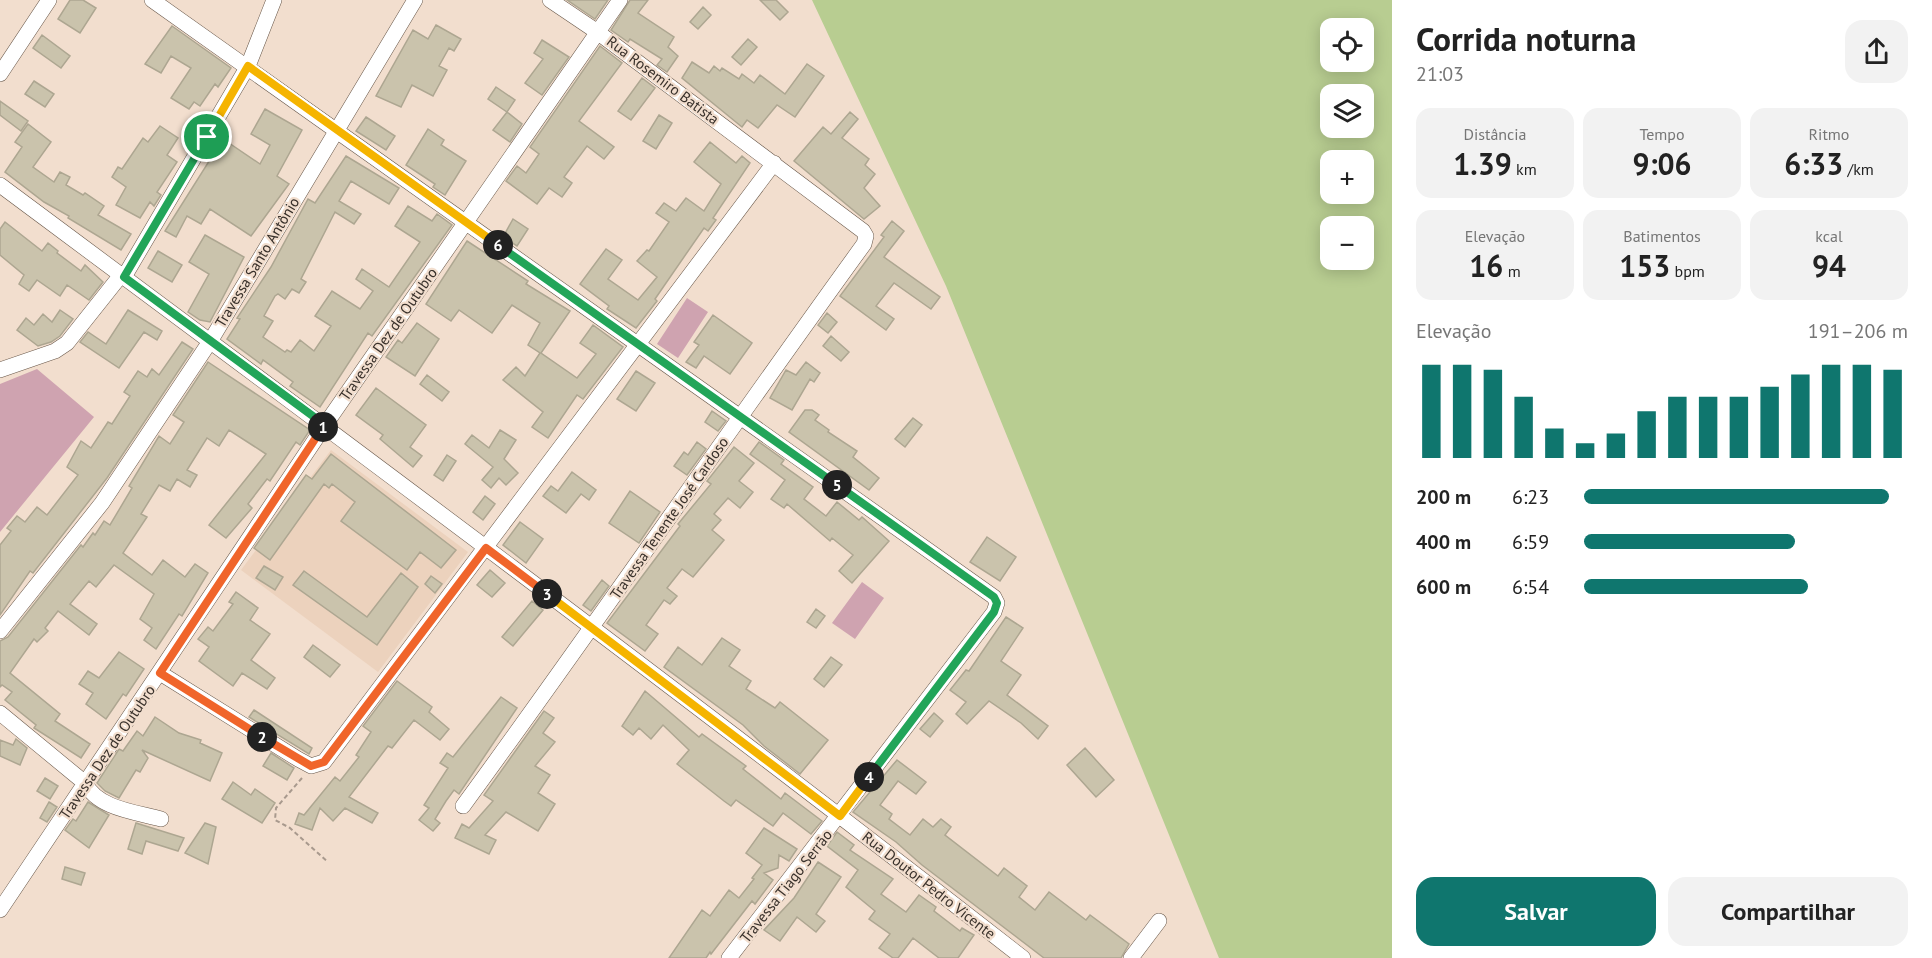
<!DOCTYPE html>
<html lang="pt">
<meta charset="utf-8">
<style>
body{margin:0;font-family:"PT Sans",sans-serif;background:#f2f2f2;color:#222;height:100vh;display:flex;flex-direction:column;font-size:22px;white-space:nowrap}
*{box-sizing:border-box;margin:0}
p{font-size:20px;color:#767676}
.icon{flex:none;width:33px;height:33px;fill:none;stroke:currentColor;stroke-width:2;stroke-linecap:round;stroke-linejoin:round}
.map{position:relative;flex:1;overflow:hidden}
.details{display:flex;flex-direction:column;background:#fff;width:540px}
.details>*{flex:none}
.fabs{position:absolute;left:1320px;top:18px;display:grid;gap:12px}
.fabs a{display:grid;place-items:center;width:54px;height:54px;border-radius:12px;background:#fff;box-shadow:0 3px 15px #0003;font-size:30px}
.pin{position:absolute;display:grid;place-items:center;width:51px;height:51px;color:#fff;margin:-26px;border:3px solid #fff;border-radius:50%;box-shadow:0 2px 6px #0007}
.km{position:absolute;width:30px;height:30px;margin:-15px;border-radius:50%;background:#222;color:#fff;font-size:16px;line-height:30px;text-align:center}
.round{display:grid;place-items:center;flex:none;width:63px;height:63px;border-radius:18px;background:#f2f2f2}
.summary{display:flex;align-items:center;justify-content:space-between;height:102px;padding:0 24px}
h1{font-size:33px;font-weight:600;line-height:45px}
.metrics{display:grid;grid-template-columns:repeat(3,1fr);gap:9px;height:102px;padding:6px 24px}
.metrics div{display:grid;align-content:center;border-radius:15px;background:#f2f2f2;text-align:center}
.metrics b{font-size:30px;font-weight:600}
.metrics small{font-size:16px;font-weight:400}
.metrics p{font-size:16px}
.chart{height:168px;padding:12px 24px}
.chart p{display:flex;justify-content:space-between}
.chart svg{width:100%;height:108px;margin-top:6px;stroke:#0f766e;stroke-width:6}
.cta{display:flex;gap:12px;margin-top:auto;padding:12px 24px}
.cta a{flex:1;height:69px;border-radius:18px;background:#0f766e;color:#fff;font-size:24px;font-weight:600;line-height:69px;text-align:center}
.cta a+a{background:#f2f2f2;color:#222}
ul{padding:0 24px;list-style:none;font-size:20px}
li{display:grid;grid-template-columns:96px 72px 1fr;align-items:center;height:45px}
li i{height:15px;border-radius:8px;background:#0f766e}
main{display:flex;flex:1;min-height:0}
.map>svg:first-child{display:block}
.built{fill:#ecd2bd}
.green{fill:#cfa3b0}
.water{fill:#b8cd91;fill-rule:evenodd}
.building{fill:#cac3ac;stroke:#ada691;stroke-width:1.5}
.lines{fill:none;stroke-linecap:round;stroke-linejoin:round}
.minor-casing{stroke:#685749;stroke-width:16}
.path{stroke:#a8998d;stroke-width:2;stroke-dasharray:4.5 3;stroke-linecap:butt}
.minor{stroke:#fff;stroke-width:15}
.split-1-casing{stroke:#fff;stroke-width:12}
.split-2-casing{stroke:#fff;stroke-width:12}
.split-3-casing{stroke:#fff;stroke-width:12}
.split-4-casing{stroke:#fff;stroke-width:12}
.split-5-casing{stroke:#fff;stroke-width:12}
.split-6-casing{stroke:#fff;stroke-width:12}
.split-7-casing{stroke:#fff;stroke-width:12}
.split-1{stroke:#22a559;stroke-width:8}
.split-2{stroke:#f0652b;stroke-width:8}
.split-3{stroke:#f0652b;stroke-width:8}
.split-4{stroke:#f5b400;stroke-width:8}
.split-5{stroke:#22a559;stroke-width:8}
.split-6{stroke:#22a559;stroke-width:8}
.split-7{stroke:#f5b400;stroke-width:8}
.labels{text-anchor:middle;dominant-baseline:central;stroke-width:4.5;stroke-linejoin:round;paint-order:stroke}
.street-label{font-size:15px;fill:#39312b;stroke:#f2dece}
</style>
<main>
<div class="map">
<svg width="1392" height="958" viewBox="0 0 1392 958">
<rect width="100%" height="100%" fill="#f2dece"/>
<path class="built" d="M331 450 468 552 378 672 241 570Z"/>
<path class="green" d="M687 298 708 312 678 358 657 344Z
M37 369 94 417 0 532V384Z
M862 582 884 598 855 639 832 623Z"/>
<path class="water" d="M812 0H1392V958H1219L946 286ZM1330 28H1364V62H1330ZM1330 94H1364V128H1330ZM1330 160H1364V194H1330ZM1330 226H1364V260H1330Z"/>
<path class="building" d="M70 0H83L96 8 80 33 58 19Z
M567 0H608L595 19Z
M630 0H648L638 13 674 37 668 47 678 56 667 72 657 65 662 59 630 39 628 42 611 30Z
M760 0H776L788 12 780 20Z
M703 7 711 15 698 29 690 22Z
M436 25 461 39 454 51 449 48 439 66 447 70 433 96 412 85 401 107 376 96 413 30 428 39Z
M172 26 231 68 218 87 215 84 200 106 194 102 189 109 171 98 191 68 171 56 161 73 145 64Z
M42 35 70 56 61 68 33 48Z
M748 39 757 47 741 65 732 57Z
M542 40 569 57 542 95 525 83 543 59 534 53Z
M600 46 622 63 579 121 614 147 604 159 587 146 564 177 572 183 562 197 549 188 537 204 506 181 517 166 526 173 539 154 530 147Z
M692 62 709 73 714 66 720 71 722 68 739 79 742 74 754 83 760 75 785 94 807 64 824 76 795 117 777 105 758 128 747 120 742 127 682 78Z
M642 78 655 88 631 120 618 111Z
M34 81 54 94 45 107 25 94Z
M496 87 515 100 507 112 488 99Z
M0 101 28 121 21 131 0 115Z
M265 109 302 130 277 176 289 184 251 236 210 209 201 224 187 216 176 237 165 231 223 139 260 164 270 145 251 134Z
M507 112 522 124 510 142 493 130Z
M850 112 858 119 842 138 869 159 865 165 875 174 864 188 880 206 864 219 794 161 823 127 831 134Z
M659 115 672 123 656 149 643 141Z
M366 117 395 136 386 150 356 131Z
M28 124 51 142 33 167 54 182 60 172 70 177 66 185 83 195 85 193 104 206 98 215 131 234 121 250 68 218 69 216 44 202 5 172 22 147 15 142Z
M160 126 178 138 167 155 177 162 157 192 161 195 154 206 150 202 140 218 116 205 126 187 112 177 118 167 122 169 143 138 148 142Z
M428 129 444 140 441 145 466 161 445 195 433 187 435 184 406 165Z
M710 142 736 163 742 156 750 163 713 218 716 220 708 231 704 228 655 299 657 301 636 328 607 309 609 306 580 284 606 249 622 260 608 279 638 300 657 277 637 261 647 250 649 251 669 222 656 213 664 203 676 211 686 198 704 211 721 184 694 162Z
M346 156 399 188 389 204 351 181 339 201 361 214 354 224 335 212 301 279 306 282 299 293 292 289 285 299 278 294 275 296 264 316 273 321 263 337 285 352 287 350 291 352 300 340 314 351 331 326 315 316 332 291 360 309 373 291 356 279 362 269 389 287 420 242 395 226 408 206 432 221 437 214 452 225 372 336 368 333 320 407 290 386 293 382 263 360 261 364 227 339 240 319 237 318 271 267 308 199 315 203Z
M513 219 528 229 517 246 503 237Z
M892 221 904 231 884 257 940 297 931 309 894 283 876 306 894 319 886 330 840 296 884 237 881 235Z
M5 222 42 251 48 243 58 251 57 253 81 271 85 265 103 282 89 300 67 285 60 296 37 280 29 291 19 284 24 275 0 255V229Z
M205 235 244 257 210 322 200 320 188 312 209 274 189 262Z
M467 241 528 281 526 284 570 311 541 353 577 378 596 354 580 343 593 325 623 347 583 399 577 395 548 438 532 427 543 412 503 380 516 367 525 376 540 353 528 345 540 323 512 305 492 333 459 310 451 321 426 304Z
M158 251 182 265 172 282 148 268Z
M60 310 73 319 60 336 51 342 38 346 17 330 26 318 34 325 43 314 52 322Z
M128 310 162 331 157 340 144 332 119 368 80 342 88 332 106 344Z
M827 313 837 322 828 333 818 325Z
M713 315 752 343 730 374 704 356 696 368 686 362 699 345 694 342Z
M417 323 439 339 415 376 386 357 398 340 402 343Z
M831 336 849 352 841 361 823 346Z
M182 342 193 349 107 478 33 573 30 571 0 615V545L11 531 7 528 17 516 25 522 37 507 47 515 78 475 67 467 81 441 91 448 108 422 112 424 130 396 124 392 138 371 147 377 152 369 159 375Z
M208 362 310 430 300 445 296 442 270 481 267 479 248 504 252 508 226 538 209 525 266 454 229 430 219 446 207 438 187 470 197 475 190 487 177 479 170 491 159 485 141 514 147 517 123 553 152 575 163 560 185 577 195 564 208 573 182 616 179 614 156 649 144 640 152 628 140 619 154 594 114 565 96 587 89 581 70 604 97 624 89 635 58 611 45 628 48 631 37 642 34 639 10 673 60 714 55 721 90 744 81 758 34 728 36 725 5 700 12 692 2 685 0 687V641L8 637 81 545 83 547 93 533 95 535 104 521 110 525 132 488 129 486 159 436 170 444 184 422 173 415Z
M806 362 820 373 814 382 810 379 792 410 770 398 786 370 796 375Z
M636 371 655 383 636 411 617 399Z
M427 375 449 392 442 401 420 384Z
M376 388 426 425 410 447 422 456 413 467 380 439 383 435 356 415Z
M805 410H812L819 415 815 420 829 430 828 432 857 451 853 457 879 478 869 490 789 432Z
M712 411 726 421 718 431 705 422Z
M913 418 922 425 905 447 895 439Z
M500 430 516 440 504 459 518 473 506 485 499 478 491 488 482 480 493 467 465 444 472 435 489 448Z
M697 442 706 449 687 475 674 466 684 452 688 455Z
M759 442 784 460 781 464 813 487 804 499 826 516 837 502 859 520 862 517 889 541 852 583 839 571 853 555 832 538 830 541 787 504 784 508 771 499 785 480 750 454Z
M734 447 754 463 739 481 753 492 740 508 728 498 714 514 721 520 712 530 724 540 693 577 682 569 667 588 677 596 670 604 664 600 646 625 658 634 645 651 607 623 680 526 678 524 711 484 707 481Z
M331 454 456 550 441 568 420 552 407 570 341 521 355 502 332 484 329 488 324 484 270 560 254 548 306 475 312 479Z
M447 455 456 461 443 481 434 475Z
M572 472 596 490 589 500 581 494 566 513 543 496 551 486 558 491Z
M630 491 660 512 639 543 609 523Z
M485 496 495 504 483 520 473 512Z
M520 522 543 539 526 563 503 545Z
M987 537 1016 557 1000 581 970 562Z
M264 566 283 577 275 590 256 578Z
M490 570 505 583 492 597 477 585Z
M304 571 367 617 401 573 418 587 377 645 293 585Z
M431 576 442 584 435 593 425 584Z
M602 580 609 586 591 611 583 605Z
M236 592 258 608 250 620 270 634 251 660 275 678 267 689 242 673 233 686 199 661 209 647 198 639 208 627 213 631 233 604 229 602Z
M532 601 543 610 513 646 502 637Z
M816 609 825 616 816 628 807 622Z
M1006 617 1023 628 1001 661 1021 675 1007 695 1048 726 1038 739 1021 723 989 701 967 724 956 714 966 702 950 690 966 670 969 671Z
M722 638 740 650 729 666 751 681 746 689 775 708 780 702 828 740 800 774 764 746 743 725 664 667 678 647 702 665Z
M313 645 340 665 330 677 304 657Z
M119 652 144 669 126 696 123 694 106 719 86 704 93 693 79 684 88 671 99 678Z
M831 657 842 665 824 687 814 679Z
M397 681 432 707 429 712 449 729 440 740 414 720 392 748 388 746 349 797 378 813 372 823 345 808 333 821 320 808 312 830 295 824 299 813 304 815 335 777 340 781 359 757 356 755 371 732 363 726Z
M645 691 699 737 702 734 746 766 743 769 781 799 785 793 822 821 811 834 783 813 773 826 736 800 731 806 724 801 677 764 689 750 663 725 651 739 639 728 633 735 622 726Z
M501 697 517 708 459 794 454 790 446 801 435 819 440 823 433 831 419 820 429 808 424 805 448 768 440 763 447 753 453 757Z
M254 710 312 748 309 754 249 717Z
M544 711 554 718 543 733 555 742 535 766 550 775 538 793 555 804 538 831 506 812 485 835 496 840 489 854 455 838 462 824 469 828 493 801 484 795Z
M934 713 943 721 930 737 920 729Z
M155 717 179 733 201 740 200 743 222 753 210 781 142 750 148 758 140 772 136 770 119 798 105 791 97 783 119 749 123 751 137 731 143 736Z
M16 739 27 748 20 765 0 756V740L13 745Z
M1085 748 1114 780 1096 797 1067 765Z
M271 753 294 768 287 780 263 766Z
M897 760 926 782 916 794 898 781 880 805 892 814 889 819 910 835 923 819 933 827 941 819 951 827 945 835 998 876 1004 868 1027 886 1019 897 1035 910 1049 892 1086 920 1090 915 1129 944 1121 958H1044L922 865 896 842 853 812Z
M45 778 58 786 50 799 37 791Z
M233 782 251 795 255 789 275 803 262 823 222 799Z
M49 802 57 807 47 822 40 818Z
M88 802 109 815 89 848 65 830 73 819 76 821Z
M136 823 184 838 178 851 146 841 142 854 128 849Z
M205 823 216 827 208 864 185 853Z
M764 828 797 849 789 861 779 855 778 868 764 873 773 880 755 904 752 901 711 954 710 952 706 958H669L702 910 710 916 729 890 739 898 754 879 752 878 762 865 746 853Z
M837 832 854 845 850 850 893 879 881 894 906 912 919 895 936 907 934 911 960 931 962 928 974 935 958 958H939L913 938 898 958H893L879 948 890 934 869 919 875 911 846 887 858 870 827 846Z
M818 862 841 877 816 914 825 921 816 932 797 917 780 941 764 930 794 898Z
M65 867 85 873 81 885 62 879Z"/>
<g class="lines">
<g class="minor-casing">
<path id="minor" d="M152 0 994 597 997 603 994 612 729 958
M0 74 49 0
M0 185C343 440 686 695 1023 958
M124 277 248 66 274 0
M0 370 55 351 67 343 121 275
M0 631 102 503 211 340 415 0
M160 673 298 759 311 766 324 762 774 163
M0 713 85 783C98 809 136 812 161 819
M463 806C599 620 729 430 864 244L866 236 863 231 596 31 550 0
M0 910 325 425 620 0
M1131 958 1159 921"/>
</g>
<path class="path" d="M302 778 276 808 275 820 290 828 328 862"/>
<use href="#minor" class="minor"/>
</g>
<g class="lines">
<g class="split-1-casing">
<path id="split-1" d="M207 137 124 277 325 425 323 427"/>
</g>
<g class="split-2-casing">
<path id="split-2" d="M262 737 160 673 323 427"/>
</g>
<g class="split-3-casing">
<path id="split-3" d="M262 737 311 766 324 762 486 548 547 594"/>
</g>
<g class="split-4-casing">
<path id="split-4" d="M547 594 840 816 869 777"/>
</g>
<g class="split-5-casing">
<path id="split-5" d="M837 485 994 597 997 603 994 612 869 777"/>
</g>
<g class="split-6-casing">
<path id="split-6" d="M498 245 837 485"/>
</g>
<g class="split-7-casing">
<path id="split-7" d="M207 137 248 66 498 245"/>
</g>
<use href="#split-1" class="split-1"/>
<use href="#split-2" class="split-2"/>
<use href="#split-3" class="split-3"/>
<use href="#split-4" class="split-4"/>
<use href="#split-5" class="split-5"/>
<use href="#split-6" class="split-6"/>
<use href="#split-7" class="split-7"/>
</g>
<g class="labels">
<g class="street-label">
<text transform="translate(663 80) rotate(37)">Rua Rosemiro Batista</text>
<text transform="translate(257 262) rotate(-59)">Travessa Santo Antônio</text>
<text transform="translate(388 334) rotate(-55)">Travessa Dez de Outubro</text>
<text transform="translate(669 518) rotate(-55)">Travessa Tenente José Cardoso</text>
<text transform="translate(107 752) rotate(-56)">Travessa Dez de Outubro</text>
<text transform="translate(929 885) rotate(38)">Rua Doutor Pedro Vicente</text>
<text transform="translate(786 886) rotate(-52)">Travessa Tiago Serrão</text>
</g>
</g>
</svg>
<div class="fabs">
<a><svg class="icon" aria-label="locate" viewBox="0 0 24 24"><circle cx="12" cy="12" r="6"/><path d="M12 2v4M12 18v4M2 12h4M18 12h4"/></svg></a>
<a><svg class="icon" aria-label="layers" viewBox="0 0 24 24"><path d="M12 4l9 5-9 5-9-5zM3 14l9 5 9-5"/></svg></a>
<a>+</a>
<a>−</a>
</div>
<div class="pin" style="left:207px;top:137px;background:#1e9e55"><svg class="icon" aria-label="arrive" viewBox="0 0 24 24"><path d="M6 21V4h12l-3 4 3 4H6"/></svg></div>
<b class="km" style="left:323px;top:427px">1</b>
<b class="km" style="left:262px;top:737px">2</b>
<b class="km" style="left:547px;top:594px">3</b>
<b class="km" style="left:869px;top:777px">4</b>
<b class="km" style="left:837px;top:485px">5</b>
<b class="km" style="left:498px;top:245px">6</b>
</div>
<section class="details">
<div class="summary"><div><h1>Corrida noturna</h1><p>21:03</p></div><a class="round"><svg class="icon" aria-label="share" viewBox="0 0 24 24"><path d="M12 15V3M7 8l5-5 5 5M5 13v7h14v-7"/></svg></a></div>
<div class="metrics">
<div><p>Distância</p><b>1.39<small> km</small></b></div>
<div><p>Tempo</p><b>9:06</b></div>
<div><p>Ritmo</p><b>6:33<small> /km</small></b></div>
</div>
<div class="metrics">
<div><p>Elevação</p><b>16<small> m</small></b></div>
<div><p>Batimentos</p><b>153<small> bpm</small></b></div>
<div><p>kcal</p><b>94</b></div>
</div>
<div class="chart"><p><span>Elevação</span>191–206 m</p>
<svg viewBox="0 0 160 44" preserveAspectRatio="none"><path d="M5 44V6M15 44V6M25 44V8M35 44V19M45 44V32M55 44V38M65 44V34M75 44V25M85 44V19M95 44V19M105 44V19M115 44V15M125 44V10M135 44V6M145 44V6M155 44V8"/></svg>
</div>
<ul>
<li><b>200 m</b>6:23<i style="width:94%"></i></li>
<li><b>400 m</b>6:59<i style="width:65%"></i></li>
<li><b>600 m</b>6:54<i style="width:69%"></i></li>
</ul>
<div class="cta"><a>Salvar</a><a>Compartilhar</a></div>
</section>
</main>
